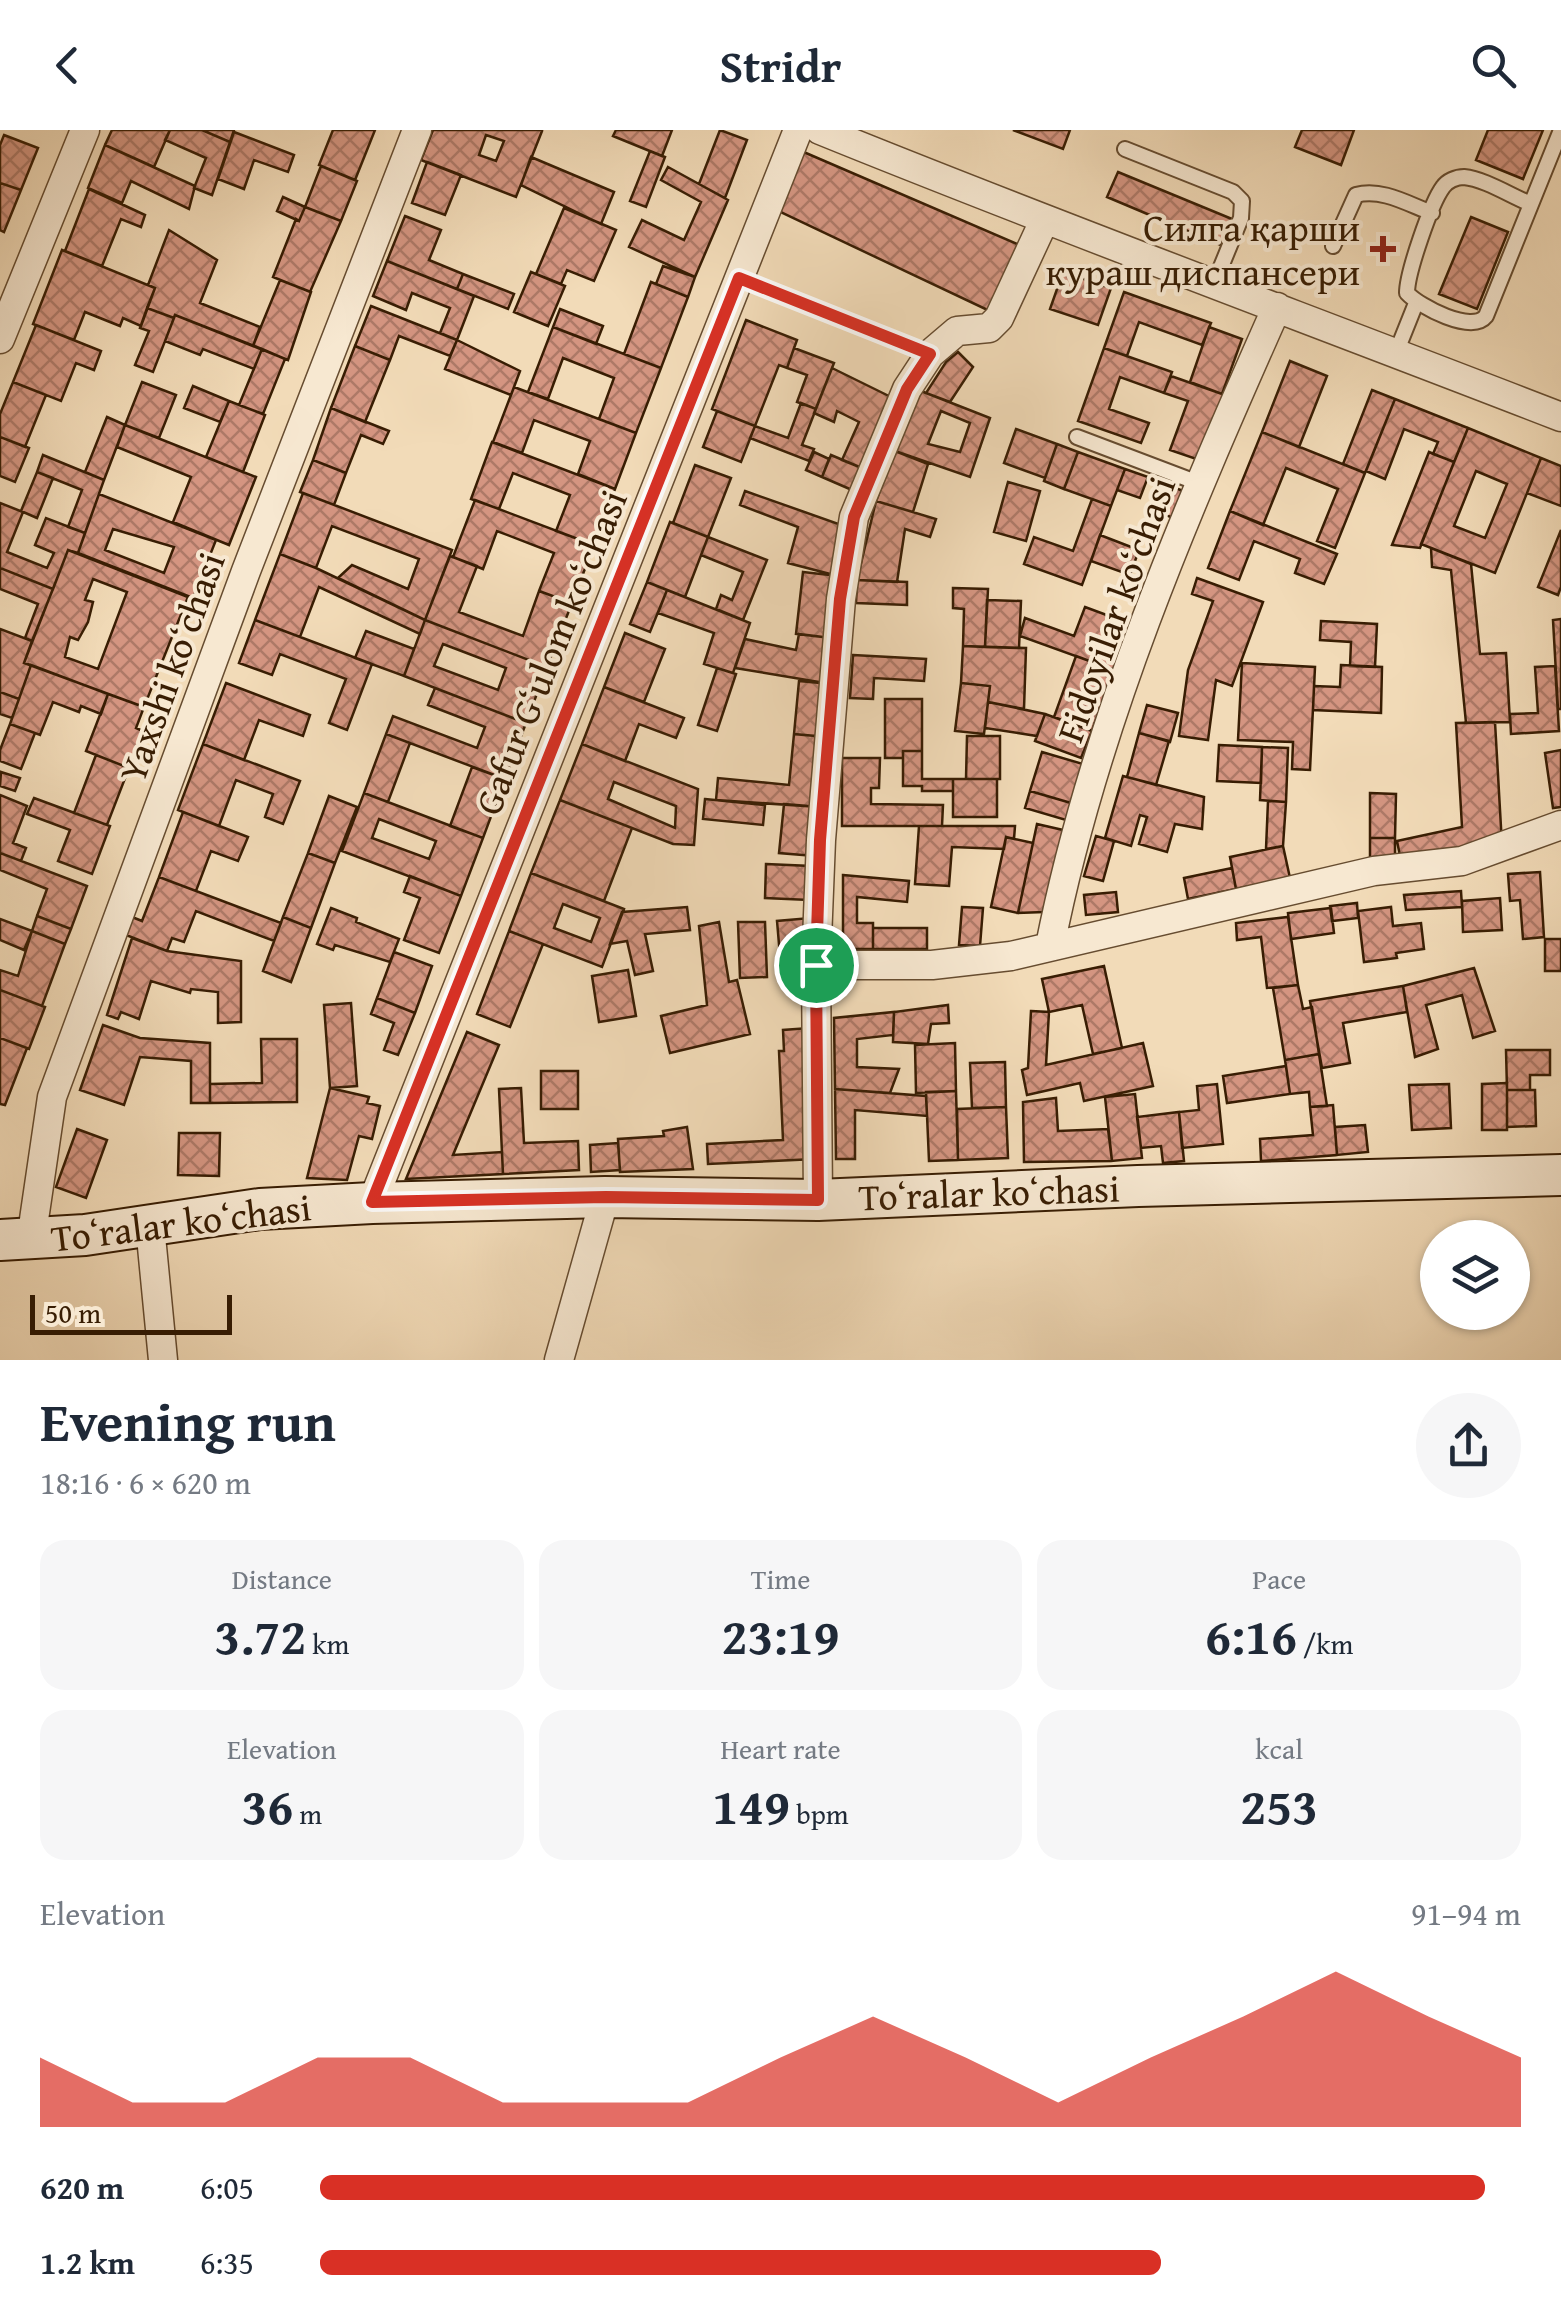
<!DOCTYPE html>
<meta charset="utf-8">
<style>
body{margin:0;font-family:"Gentium Book Plus",serif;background:#f6f6f7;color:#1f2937;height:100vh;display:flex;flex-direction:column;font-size:38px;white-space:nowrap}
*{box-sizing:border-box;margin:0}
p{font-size:32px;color:#747a83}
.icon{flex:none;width:55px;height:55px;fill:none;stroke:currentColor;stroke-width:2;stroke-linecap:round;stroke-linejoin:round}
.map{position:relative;height:1230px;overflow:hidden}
.panel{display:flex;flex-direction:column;background:#fff;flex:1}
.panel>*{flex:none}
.buttons{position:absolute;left:1420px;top:1090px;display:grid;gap:20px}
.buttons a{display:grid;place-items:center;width:110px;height:110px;border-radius:50%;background:#fff;box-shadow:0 2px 8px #0004;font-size:50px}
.scale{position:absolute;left:30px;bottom:25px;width:202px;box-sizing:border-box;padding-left:10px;border:5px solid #381d03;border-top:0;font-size:28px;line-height:35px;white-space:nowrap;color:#381d03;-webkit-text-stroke:8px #f7e8d1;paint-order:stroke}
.pin{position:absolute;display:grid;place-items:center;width:85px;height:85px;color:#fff;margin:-42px;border:5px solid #fff;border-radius:50%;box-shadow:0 2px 10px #0007}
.round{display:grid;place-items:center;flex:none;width:105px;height:105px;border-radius:52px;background:#f6f6f7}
.headline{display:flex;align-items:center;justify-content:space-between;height:170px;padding:0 40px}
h1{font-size:55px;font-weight:700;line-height:75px}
.metrics{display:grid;grid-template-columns:repeat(3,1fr);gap:15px;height:170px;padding:10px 40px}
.metrics div{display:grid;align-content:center;border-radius:25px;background:#f6f6f7;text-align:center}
.metrics b{font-size:50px;font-weight:700}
.metrics small{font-size:28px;font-weight:400}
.metrics p{font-size:28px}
.chart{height:280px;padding:20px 40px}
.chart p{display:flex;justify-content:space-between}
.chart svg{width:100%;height:180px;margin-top:10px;fill:#d93025;opacity:.7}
ul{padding:0 40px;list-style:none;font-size:32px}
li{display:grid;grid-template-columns:160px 120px 1fr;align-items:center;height:75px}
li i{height:25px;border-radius:12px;background:#d93025}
header{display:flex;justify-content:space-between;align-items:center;height:130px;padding:0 40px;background:#fff;font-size:45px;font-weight:700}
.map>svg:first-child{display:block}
.building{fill:url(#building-cross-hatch);stroke:#381d03;stroke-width:2.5;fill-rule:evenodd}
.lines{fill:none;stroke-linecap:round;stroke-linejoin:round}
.service-casing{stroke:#664c30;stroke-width:18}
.minor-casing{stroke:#664c30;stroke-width:31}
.secondary-casing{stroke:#381d03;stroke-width:44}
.service{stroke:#f7e8d1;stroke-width:14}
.minor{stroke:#f7e8d1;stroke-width:28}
.secondary{stroke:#f7e8d1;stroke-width:40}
.route-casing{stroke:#fff;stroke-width:20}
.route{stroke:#d93025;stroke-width:12}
.poi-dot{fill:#8f2418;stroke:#f7e8d1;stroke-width:4}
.labels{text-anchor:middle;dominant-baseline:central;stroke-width:8;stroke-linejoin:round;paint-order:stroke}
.poi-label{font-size:38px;fill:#381d03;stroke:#f7e8d1;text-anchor:end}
.street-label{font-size:38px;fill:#381d03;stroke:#f7e8d1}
</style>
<header><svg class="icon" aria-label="back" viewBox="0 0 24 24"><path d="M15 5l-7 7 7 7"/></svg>Stridr<svg class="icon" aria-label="search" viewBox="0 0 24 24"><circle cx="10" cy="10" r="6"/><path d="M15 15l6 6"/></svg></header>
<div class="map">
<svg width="1561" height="1230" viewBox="0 0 1561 1230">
<defs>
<pattern id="building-cross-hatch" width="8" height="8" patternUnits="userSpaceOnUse" patternTransform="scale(2.5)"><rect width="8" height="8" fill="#d49581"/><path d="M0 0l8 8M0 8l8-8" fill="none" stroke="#ad7967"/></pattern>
</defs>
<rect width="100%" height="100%" fill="#f2dbb8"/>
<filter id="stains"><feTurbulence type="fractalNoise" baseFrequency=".002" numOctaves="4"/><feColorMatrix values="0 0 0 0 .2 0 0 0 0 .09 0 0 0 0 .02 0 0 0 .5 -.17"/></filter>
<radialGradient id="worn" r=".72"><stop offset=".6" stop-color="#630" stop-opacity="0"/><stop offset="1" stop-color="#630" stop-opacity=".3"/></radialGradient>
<path class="building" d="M112 0H170L154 37 105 15Z
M170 0H202L230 12 212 65 194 58 206 28 165 10Z
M202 0H234L230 12Z
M333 0H375L355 50 319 35Z
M433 0H540L542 1 516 67 421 30ZM486 5 504 11 496 31 479 25Z
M616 0H672L662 26 613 6Z
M720 0 747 10 725 68 699 54Z
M1013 0H1070L1063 19Z
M1302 0H1354L1341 35 1295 17Z
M1488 0H1543L1523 49 1476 30Z
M234 2 294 25 288 42 254 30 244 59 218 49Z
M4 5 38 18 21 60 0 53V15Z
M105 15 195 56 189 79 131 51 122 73 88 58Z
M799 20 1022 116 996 184 774 79Z
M650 21 665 27 646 77 630 71Z
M531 27 614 62 601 94 521 55Z
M427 32 461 45 445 85 412 73Z
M321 36 357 51 341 91 305 77Z
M668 37 728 70 695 147 629 117 642 90 684 110 701 72 661 50Z
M1118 42 1232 89 1221 115 1107 67Z
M0 53 21 60 4 102 0 100Z
M89 59 145 85 141 97 121 89 102 136 65 121Z
M283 67 305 77 299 91 277 81Z
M305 77 341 91 310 162 273 147 296 89 299 91Z
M564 78 616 100 594 151 567 140 561 154 536 144Z
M405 86 441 100 429 130 463 144 457 159 387 131Z
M1471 87 1508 102 1477 179 1439 164Z
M169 100 217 130 200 173 260 197 253 216 175 185 174 188 147 178 155 158 148 155Z
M62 120 155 158 141 196 123 188 120 196 85 182 74 210 33 194Z
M387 131 474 166 457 210 440 203 450 178 412 163 406 180 373 166Z
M663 136 695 147 688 167 656 154Z
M531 142 565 156 548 196 514 182Z
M1063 142 1111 158 1098 195 1050 179Z
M463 144 514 164 508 179 457 159Z
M280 150 311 162 288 230 253 216Z
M651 152 688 167 661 238 624 224Z
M1124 162 1211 193 1202 215 1139 192 1127 226 1104 218Z
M371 176 457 210 450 226 399 206 390 230 355 216Z
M147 178 174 188 153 242 135 235 149 201 140 198Z
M560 179 603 196 596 214 553 197Z
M175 185 262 219 254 239 203 219 200 225 165 211Z
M746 190 797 210 787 238 779 235 755 296 712 279Z
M36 195 101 221 94 240 76 233 61 271 13 252Z
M553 197 661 238 636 303 599 289 614 248 563 228 548 269 528 262Z
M1209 197 1242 209 1222 264 1190 252Z
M457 210 520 241 511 265 445 239Z
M355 216 390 230 365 292 331 278Z
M794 218 834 233 816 279 797 272 807 245 787 238Z
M1104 218 1172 242 1164 263 1120 247 1109 279 1149 293 1141 313 1078 291Z
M262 219 285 229 263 284 239 275Z
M958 222 973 237 950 272 926 263 946 232Z
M1290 231 1327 246 1299 317 1262 302Z
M832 238 899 271 869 341 842 330 859 292 837 281 834 292 814 283Z
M1171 246 1225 265 1202 331 1170 320 1188 271 1164 263Z
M13 252 46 265 25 317 0 307V284Z
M142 252 176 265 159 308 125 295Z
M193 256 229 271 220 292 184 278Z
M514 257 636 303 615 359 578 344 590 311 534 290 522 323 493 312Z
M1372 260 1395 269 1365 343 1343 334Z
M921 261 990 288 970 347 895 321ZM941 281 970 293 960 322 928 314Z
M1395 269 1468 298 1454 332 1433 324 1438 312 1404 299 1385 349 1366 341Z
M229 271 265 285 243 342 206 327Z
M801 273 816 279 802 315 814 319 809 331 750 308 755 296 788 308Z
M331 278 389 301 383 314 361 305 346 343 313 330Z
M717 281 755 296 741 332 703 317Z
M107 287 125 295 104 350 85 342Z
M125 295 256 347 229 415 173 392 191 347 117 317Z
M1468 298 1541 328 1495 443 1421 414ZM1476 341 1507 354 1485 408 1454 396Z
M1016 299 1057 314 1045 348 1004 333Z
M1262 302 1365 343 1335 418 1317 411 1338 359 1286 338 1263 395 1230 381Z
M0 307 29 318 15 352 0 346Z
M492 312 615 359 594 415 556 401 570 365 513 343 499 379 471 369Z
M1057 314 1078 322 1064 359 1044 351Z
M895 321 928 334 913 382 876 371Z
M814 322 829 329 822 347 806 340Z
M1078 322 1125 339 1111 376 1064 359Z
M1429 322 1454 332 1420 418 1392 415Z
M43 325 104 350 85 403 68 397 82 360 37 342Z
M831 325 869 341 859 363 822 347Z
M1541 328 1561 336V376L1527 363Z
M313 330 346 343 334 375 300 362Z
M695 335 731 348 708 407 673 393Z
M1125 339 1148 347 1140 368 1117 360Z
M37 342 53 348 37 388 21 381Z
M1008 352 1040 361 1026 411 994 402Z
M1170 356 1186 362 1176 389 1160 383Z
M745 361 847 397 834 445 788 433 798 397 740 375Z
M303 363 452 420 425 490 338 448 352 435 408 459 419 429 332 396 316 438 280 424Z
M99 364 216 410 193 468 78 423ZM113 399 174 417 164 443 105 420Z
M1092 369 1111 376 1082 455 1024 434 1034 407 1073 421Z
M475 370 594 415 572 473 539 461 554 423 497 401 483 439 453 427Z
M876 371 936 389 930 407 905 399 897 452 857 450Z
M0 373 23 382 7 422 47 438 54 423 35 415 46 388 85 403 78 423 68 420 53 459 0 438Z
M1230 381 1337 424 1324 454 1295 443 1300 429 1254 411 1239 450 1208 438Z
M670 392 708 407 685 467 647 452Z
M1561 400V457L1558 465 1538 457Z
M1100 405 1139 420 1130 445 1091 431Z
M708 407 767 430 743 490 716 479 721 465 732 470 743 442 701 425Z
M1431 418 1471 434 1480 524 1506 523 1510 592 1466 593 1451 440 1432 437Z
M68 420 188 467 144 577 24 533ZM93 449 127 462 98 539 65 527 70 507 78 510 88 492 93 472 85 470Z
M280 424 316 438 425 490 420 504 319 457 300 507 255 490Z
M450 426 477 436 459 482 523 506 539 461 572 473 547 537 425 490Z
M0 438 53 459 32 511 25 508 38 474 0 459Z
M803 442 839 446 832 508 796 504Z
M1197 448 1263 472 1232 556 1216 550 1208 610 1179 606 1188 540 1213 471 1192 464Z
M857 450 907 452V475L856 473Z
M647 452 667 460 650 502 630 494Z
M953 458 988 459 985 517 963 516 964 479 953 478Z
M667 460 750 493 733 543 704 534 714 503 658 483Z
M987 470 1021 471 1019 518 985 517Z
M1085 477 1131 494 1114 540 1020 506 1025 488 1074 506Z
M1561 489V579H1558L1553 490Z
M255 490 372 534 347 600 329 593 346 549 280 524 272 545 239 533Z
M425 490 547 537 526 593 404 546ZM443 514 506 538 498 560 434 536Z
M1321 491 1377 494 1375 537 1350 536 1351 512 1320 510Z
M0 499 32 511 24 533 31 535 19 569 0 562Z
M366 501 414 519 404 546 355 528Z
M625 503 665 519 644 572 604 557Z
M799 504 832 508 831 554 735 538 745 509 796 520Z
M963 516 1026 518 1024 579 988 572 990 556 961 553Z
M853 525 926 529 924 551 874 548 873 569 850 568Z
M1076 526 1114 540 1092 601 1054 587Z
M1242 533 1315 537 1310 640 1292 639 1293 612 1238 610Z
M31 535 108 564 101 584 81 576 79 582 53 572 40 605 10 594Z
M1341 535 1382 537 1381 583 1313 580 1314 556 1340 557Z
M1555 536 1559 601 1511 604 1510 584 1538 583 1535 537Z
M717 538 736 544 717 601 698 595Z
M799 551 831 554 826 607 794 604Z
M226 553 310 585 303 606 259 590 244 630 203 614Z
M961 553 990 556 984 604 955 601Z
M604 557 684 588 676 608 639 594 625 631 582 614Z
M435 558 526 593 505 649 386 604 393 586 477 618 485 597 428 575Z
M0 562 19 569 12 588 0 584Z
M108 564 144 577 136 598 143 601 129 638 86 621Z
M885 569H922V621H903V628H885Z
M988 572 1045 584 1037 606 985 598Z
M1147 575 1178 583 1170 612 1139 603Z
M1045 584 1092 601 1081 628 1035 611Z
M1495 592 1502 715 1402 736 1397 711 1462 697 1456 593Z
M10 594 35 603 21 639 0 631V620Z
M1139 603 1169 611 1156 655 1127 647Z
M386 604 410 613 388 672 364 663Z
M794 604 826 607 819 677 716 670 718 648 789 655Z
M967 606H1000V649H966Z
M203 614 300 651 283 694 265 687 273 664 236 650 219 696 178 680Z
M582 614 698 659 694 715 673 714 560 670ZM614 652 676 676 675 698 608 669Z
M1219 615 1262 617 1261 653 1217 651Z
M1262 617 1288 618 1286 672 1260 670Z
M1561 620V677L1553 678 1545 623Z
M903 621H922V649H953V661H922V656H903Z
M1042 622 1083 634 1071 673 1030 661Z
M96 625 129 638 107 695 74 683Z
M842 628H880L879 658H871V674L943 675 942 696H842Z
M472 637 505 649 483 708 450 696Z
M1 642 20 648 15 661 0 656Z
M1123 646 1204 667 1202 699 1175 694 1167 722 1139 714 1147 687 1140 685 1131 716 1105 708Z
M953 649H997V687H953Z
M1030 661 1071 673 1066 690 1025 678Z
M364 663 483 708 461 766 342 721ZM379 689 436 711 429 729 372 708Z
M1370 663 1396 664 1395 708H1370Z
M0 665 27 676 13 713 26 718 21 731 0 723Z
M329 666 357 677 335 733 308 723Z
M34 668 110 696 92 744 58 731 70 700 27 684Z
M705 669 765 675 763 695 703 689Z
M560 670 632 698 604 771 531 743Z
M1268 671 1286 672 1283 716 1266 719Z
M784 674 819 677 814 726 779 723Z
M183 682 248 707 238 731 211 721 196 761 159 747Z
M1037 694 1063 700 1044 782 1018 783Z
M919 696H1015L1014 709 1006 707 1004 719 952 717 949 756 915 754Z
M1096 706 1114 711 1103 751 1084 746Z
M1006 707 1033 713 1018 783 991 777Z
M1370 708H1395V736H1370Z
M1283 716 1290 748 1236 759 1230 727Z
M0 723 87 756 71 799 37 786 47 759 0 740Z
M308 723 335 733 311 798 283 787Z
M766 734 811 736 809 770 765 768Z
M1232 738 1236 759 1188 769 1184 748Z
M1540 742 1544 807 1523 809 1520 770 1510 771 1508 744Z
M531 743 624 779 602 837 509 801ZM563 774 600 788 591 812 554 798Z
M843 745 909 751 907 772 857 767V793H873V819H843Z
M410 746 461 766 439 823 404 810 420 768 404 762Z
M159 747 281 793 274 811 196 781 184 812 172 808 167 821 126 805 132 787 142 791Z
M1461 761 1462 777 1406 780 1404 765Z
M1116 762 1118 782 1086 785 1084 765Z
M1500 768 1502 800 1463 802 1462 771Z
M1357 773 1358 788 1332 791 1330 776Z
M687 777 690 800 645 804 653 841 635 845 627 811 610 814 622 782Z
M962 777 983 778 980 816 959 815Z
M1391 777 1393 796 1421 793 1424 819 1396 823 1397 828 1364 832 1358 781Z
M331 778 357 788 356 792 399 809 390 832 335 815 333 820 317 814Z
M1331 778 1334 803 1291 809 1288 783Z
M37 786 71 799 65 814 32 801Z
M283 787 311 798 291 852 263 841Z
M1288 787 1298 855 1267 858 1261 807 1237 810 1236 793Z
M810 788 815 847 782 849 777 791Z
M0 789 32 801 24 820 0 810Z
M719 792 729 852 737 850 750 904 670 923 661 886 707 875 699 796Z
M738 792H765L767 847 740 848Z
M873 798H927V819H873Z
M32 801 65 814 42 876 0 860V840L18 846Z
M509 801 543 814 510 897 477 884Z
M132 808 167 821 241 831V892L218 893V862L191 859 190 863 151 851 139 889 121 882 118 889 107 885Z
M1545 809H1561V841H1545Z
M394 822 432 836 415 883 377 868Z
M1104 836 1122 918 1093 924 1082 875 1049 882 1042 849Z
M1474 838 1495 901 1473 908 1462 865 1426 875 1438 919 1415 927 1403 856Z
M628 840 636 886 599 892 592 846Z
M1298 855 1303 879 1312 877 1319 924 1285 930 1273 858Z
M1403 856 1407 882 1343 893 1350 933 1322 938 1310 871Z
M0 860 45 877 29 919 0 908Z
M377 868 415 883 398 925 384 920 394 893 371 884Z
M351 873 357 956 330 958 324 875Z
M948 875 949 893 931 894 928 914 893 912 894 882Z
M1031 881 1049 882 1046 935 1143 913 1153 956 1084 971 1080 953 1027 965 1022 940 1028 938Z
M894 882 893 905 857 909V937L899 939 890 963 835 959 834 888Z
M103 895 140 908 210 913V973H191V931L140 927 124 975 80 960Z
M809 898 815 1029 708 1034 707 1014 783 1010 779 921H784L783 900Z
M467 902 499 915 453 1025 502 1022 503 1044 406 1049Z
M0 908 27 918 5 975 0 974Z
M261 909H297V972L210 973V954L262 953Z
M955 913 956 961 916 963 915 915Z
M1506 920H1550V945H1530V960H1507Z
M1319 924 1327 976 1310 977 1309 962 1290 964 1285 930Z
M1005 932 1006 977 972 978 970 933Z
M1286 936 1290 964 1227 973 1223 946Z
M541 941H578V979H541Z
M1507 953V1000H1482V954Z
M1217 954 1223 1014 1182 1018 1179 982 1199 980 1197 956Z
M1449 954 1451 998 1412 1000 1409 955Z
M330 958 369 967 367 973 380 976 372 1009 359 1006 347 1050 307 1048Z
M521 958 524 1013 578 1011 579 1040 503 1044 499 959Z
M835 959 926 966 927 986 855 980V1029H836Z
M1507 960H1535L1536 996 1507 997Z
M956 961 958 1030 929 1031 926 962Z
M1135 964 1142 1028 1112 1031 1105 967Z
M1056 968 1058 1001 1108 999 1112 1031 1024 1032 1023 972Z
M1333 975 1337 1025 1261 1031 1260 1009 1313 1005 1310 977Z
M1006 977 1008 1028 958 1030 957 979Z
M1179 982 1184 1031 1163 1033 1161 1016 1141 1018 1137 987Z
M1365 995 1368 1022 1337 1025 1335 997Z
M687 997 693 1039 620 1042 618 1009 664 1006 663 1001Z
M77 999 107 1010 86 1068 56 1057Z
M179 1003H220L219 1046 178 1045Z
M618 1013 620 1040 591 1042 590 1015Z"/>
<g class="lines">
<g class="service-casing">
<path id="service" d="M1125 19 1233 62 1242 71 1241 88 1214 154
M1531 74C1511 66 1485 49 1464 47 1456 47 1447 51 1443 57 1431 73 1407 143 1407 163 1420 177 1472 204 1486 186L1561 0
M1333 116 1356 65C1382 58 1408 74 1432 83
M739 148 930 224
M1396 223 1416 173
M1077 307 1201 354"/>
</g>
<g class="minor-casing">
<path id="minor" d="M820 0C1066 100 1314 191 1561 287
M0 209 85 0
M1050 816C1094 594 1185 384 1277 177
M816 835H932L1011 826 1374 741 1462 731 1561 695
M818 1070 816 835 821 710 841 469 854 387 907 259 930 224 957 201 989 198 999 188 1044 91
M372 1073 798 0
M150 1096 163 1230
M31 1110 52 967 246 441 417 0
M559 1230 605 1067"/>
</g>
<g class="secondary-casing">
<path id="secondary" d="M0 1110 85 1105 260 1079 372 1073 605 1067 818 1070 1138 1056 1561 1045"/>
</g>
<use href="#service" class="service"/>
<use href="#minor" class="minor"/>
<use href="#secondary" class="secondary"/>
</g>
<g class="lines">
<g class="route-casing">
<path id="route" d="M739 148 930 224 907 259 854 387 840 469 820 710 816 835 818 1070 606 1067 372 1072Z"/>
</g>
<use href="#route" class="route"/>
</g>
<path class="poi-dot" d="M1378 104h10v10h10v10h-10v10h-10v-10h-10v-10h10z"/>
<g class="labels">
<g class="poi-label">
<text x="1360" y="97">Силга қарши<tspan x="1360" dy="44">кураш диспансери</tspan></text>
</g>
<g class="street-label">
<text transform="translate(1115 479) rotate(-70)">Fidoyilar koʻchasi</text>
<text transform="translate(550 522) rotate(-68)">Gafur Gʻulom koʻchasi</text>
<text transform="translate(171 537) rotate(-70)">Yaxshi koʻchasi</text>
<text transform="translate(989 1062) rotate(-2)">Toʻralar koʻchasi</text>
<text transform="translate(181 1092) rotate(-7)">Toʻralar koʻchasi</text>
</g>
</g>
<rect width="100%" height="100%" filter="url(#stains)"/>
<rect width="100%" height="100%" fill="url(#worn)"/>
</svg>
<div class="buttons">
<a><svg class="icon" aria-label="layers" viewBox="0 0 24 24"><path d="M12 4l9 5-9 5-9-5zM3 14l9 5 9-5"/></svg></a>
</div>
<div class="scale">50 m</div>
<div class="pin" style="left:816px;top:835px;background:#1e9e55"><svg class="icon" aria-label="arrive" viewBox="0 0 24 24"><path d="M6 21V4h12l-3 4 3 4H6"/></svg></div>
</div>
<section class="panel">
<div class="headline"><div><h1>Evening run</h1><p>18:16 · 6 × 620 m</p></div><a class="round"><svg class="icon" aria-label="share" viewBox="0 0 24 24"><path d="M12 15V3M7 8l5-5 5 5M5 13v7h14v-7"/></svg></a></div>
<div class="metrics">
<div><p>Distance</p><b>3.72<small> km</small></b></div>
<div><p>Time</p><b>23:19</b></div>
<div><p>Pace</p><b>6:16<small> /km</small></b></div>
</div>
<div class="metrics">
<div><p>Elevation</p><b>36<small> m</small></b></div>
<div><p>Heart rate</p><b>149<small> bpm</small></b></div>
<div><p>kcal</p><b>253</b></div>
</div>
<div class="chart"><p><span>Elevation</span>91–94 m</p>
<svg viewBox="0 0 160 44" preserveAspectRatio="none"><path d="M0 44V27L10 38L20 38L30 27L40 27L50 38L60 38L70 38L80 27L90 17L100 27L110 38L120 27L130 17L140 6L150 17L160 27V44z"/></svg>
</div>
<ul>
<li><b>620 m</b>6:05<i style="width:97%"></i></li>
<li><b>1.2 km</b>6:35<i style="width:70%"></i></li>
</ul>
</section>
